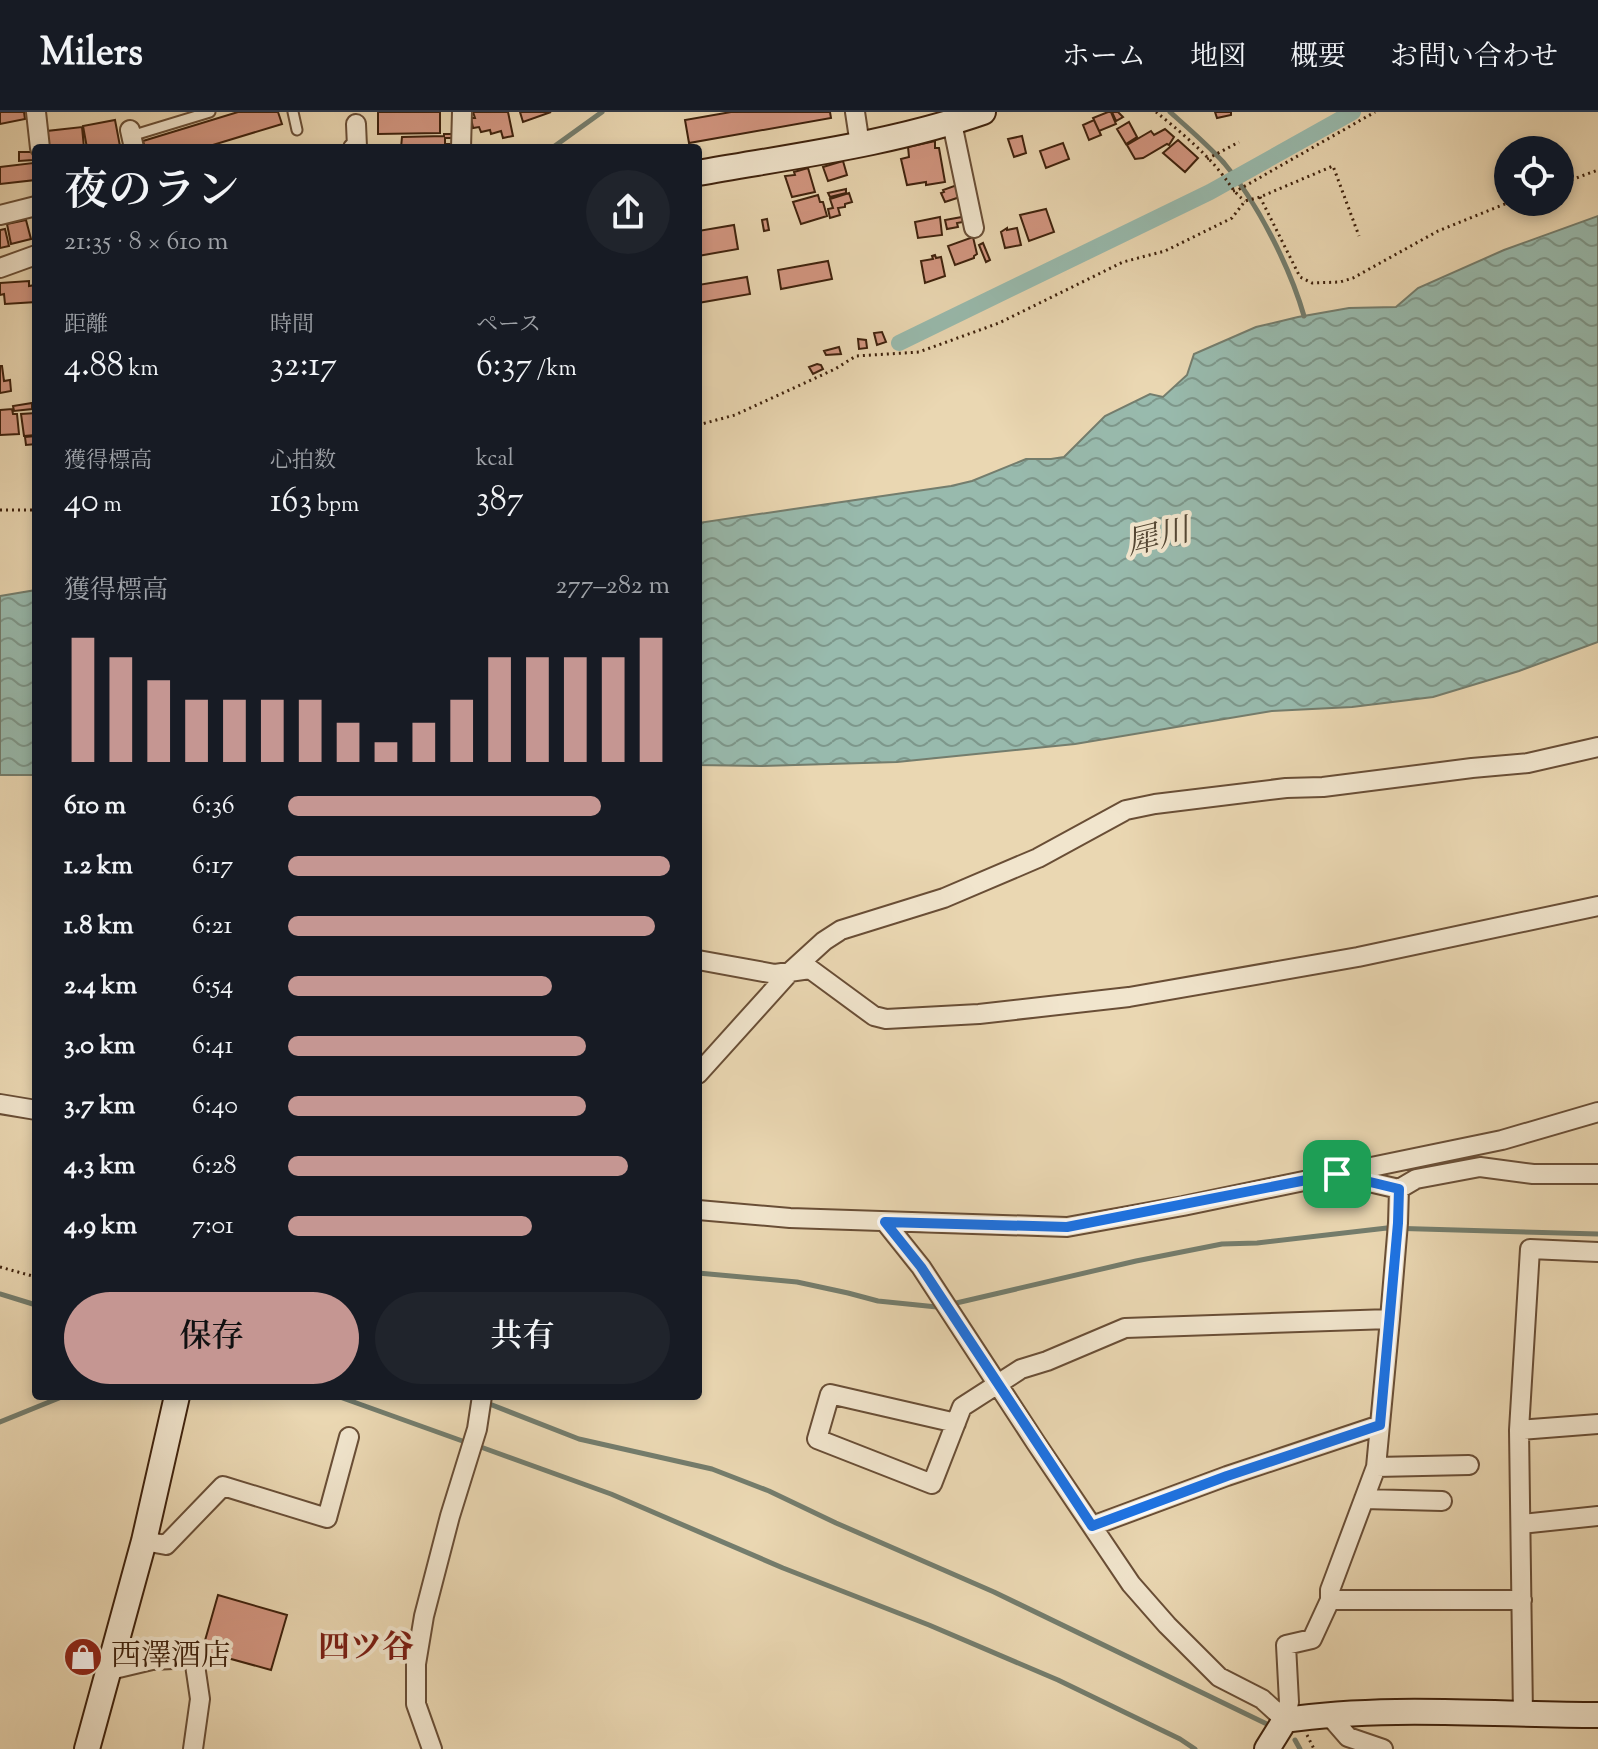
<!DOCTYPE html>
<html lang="ja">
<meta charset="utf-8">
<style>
body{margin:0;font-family:"Sorts Mill Goudy","Noto Serif JP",serif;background:#20242c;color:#f1f3f6;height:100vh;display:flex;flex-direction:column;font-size:30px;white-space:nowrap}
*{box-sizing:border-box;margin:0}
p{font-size:26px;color:#9ea1a6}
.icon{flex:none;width:44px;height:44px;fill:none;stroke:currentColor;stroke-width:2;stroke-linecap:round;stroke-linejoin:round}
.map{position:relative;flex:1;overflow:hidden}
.drawer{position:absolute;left:32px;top:32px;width:670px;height:1256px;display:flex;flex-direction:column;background:#171b24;border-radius:8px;box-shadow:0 4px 12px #0003}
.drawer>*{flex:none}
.tools{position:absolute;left:1494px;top:24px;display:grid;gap:16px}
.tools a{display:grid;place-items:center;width:80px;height:80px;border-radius:50%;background:#171b24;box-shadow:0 4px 12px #0003;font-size:40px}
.pin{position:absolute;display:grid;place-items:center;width:68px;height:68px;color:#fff;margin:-34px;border-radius:16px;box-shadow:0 4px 12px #0006}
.round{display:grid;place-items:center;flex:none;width:84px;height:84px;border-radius:42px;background:#20242c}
.overview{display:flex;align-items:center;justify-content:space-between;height:136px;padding:0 32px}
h1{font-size:44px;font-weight:600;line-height:60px}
.figures{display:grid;grid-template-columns:repeat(3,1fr);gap:12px;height:136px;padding:8px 32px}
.figures div{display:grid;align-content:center}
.figures b{font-size:34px;font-weight:600}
.figures small{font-size:22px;font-weight:400}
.figures p{font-size:22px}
.chart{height:224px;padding:16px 32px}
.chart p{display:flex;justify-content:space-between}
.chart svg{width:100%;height:144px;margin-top:8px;stroke:#c59692;stroke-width:6}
.primary-button{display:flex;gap:16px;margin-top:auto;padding:16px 32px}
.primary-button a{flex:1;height:92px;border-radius:48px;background:#c59692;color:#111;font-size:32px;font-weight:600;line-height:92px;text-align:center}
.primary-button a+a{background:#20242c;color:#f1f3f6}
ul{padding:0 32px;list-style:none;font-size:26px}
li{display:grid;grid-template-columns:128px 96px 1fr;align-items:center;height:60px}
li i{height:20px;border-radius:10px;background:#c59692}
header{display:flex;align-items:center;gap:48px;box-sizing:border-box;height:112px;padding:0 40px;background:#171b24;border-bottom:2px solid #363941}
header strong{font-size:38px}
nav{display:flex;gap:44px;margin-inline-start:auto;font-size:28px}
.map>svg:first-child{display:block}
.water{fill:url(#water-waves);stroke:#747d6d;stroke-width:2}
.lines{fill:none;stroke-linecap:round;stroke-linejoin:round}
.stream{stroke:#747d6d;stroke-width:5}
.canal{stroke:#98baad;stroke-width:16}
.building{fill:#d39681;stroke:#3e210c;stroke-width:2}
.service-casing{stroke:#694e36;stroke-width:13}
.minor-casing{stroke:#694e36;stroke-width:22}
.secondary-casing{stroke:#3e210c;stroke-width:28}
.path{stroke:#3e210c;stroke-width:3;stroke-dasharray:2 4;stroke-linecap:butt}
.service{stroke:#f1e5cd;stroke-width:9}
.minor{stroke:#f1e5cd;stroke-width:18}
.secondary{stroke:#f1e5cd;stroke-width:24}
.route-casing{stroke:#fff;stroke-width:16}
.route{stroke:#1a73e8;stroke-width:10}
.labels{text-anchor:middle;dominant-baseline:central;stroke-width:8;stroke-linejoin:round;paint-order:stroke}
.poi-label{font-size:30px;fill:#3e210c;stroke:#f1e5cd;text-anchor:start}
.water-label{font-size:32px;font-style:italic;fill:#544734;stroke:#f1e5cd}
.neighbourhood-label{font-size:32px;font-weight:bold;fill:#7a1f14;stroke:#f1e5cd}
</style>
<header>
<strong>Milers</strong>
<nav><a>ホーム</a><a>地図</a><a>概要</a><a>お問い合わせ</a></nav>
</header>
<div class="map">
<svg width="1598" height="1637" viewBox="0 0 1598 1637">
<defs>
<pattern id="water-waves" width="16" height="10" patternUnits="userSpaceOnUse" patternTransform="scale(2)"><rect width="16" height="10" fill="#98baad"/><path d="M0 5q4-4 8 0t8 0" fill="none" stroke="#7d978b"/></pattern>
</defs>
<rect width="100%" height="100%" fill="#ead7b2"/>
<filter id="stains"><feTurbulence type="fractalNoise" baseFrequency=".0025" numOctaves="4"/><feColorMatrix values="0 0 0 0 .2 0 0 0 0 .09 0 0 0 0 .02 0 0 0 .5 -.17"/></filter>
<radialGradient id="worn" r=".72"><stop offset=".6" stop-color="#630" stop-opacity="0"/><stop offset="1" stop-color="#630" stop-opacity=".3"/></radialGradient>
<path class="water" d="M1598 104V530L1519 559 1433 585 1352 595 1272 599 1075 632 897 650 760 654 698 653V411L951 374 972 369 1026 347H1051L1064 345 1105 304 1150 282 1163 285 1187 263 1194 242 1256 215 1298 205 1349 196 1396 195 1418 176 1504 138Z
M36 478V663H0V484Z"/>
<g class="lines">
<path class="stream" d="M1170 0C1188 16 1208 33 1224 51 1257 90 1290 155 1304 204
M552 36 602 0
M698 1161 797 1170 848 1181 878 1189 937 1195 942 1194
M0 1182 36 1193
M952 1192 1136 1149 1222 1132 1257 1131 1387 1116 1598 1122
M337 1284 468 1331
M468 1284 469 1285
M487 1291 579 1327 712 1357 769 1379 836 1411 994 1480 1271 1614
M0 1310 64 1284
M478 1334 611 1382 783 1456 929 1513 1058 1568 1180 1627 1195 1637
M1295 1628 1300 1637"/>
<path class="canal" d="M899 231 1210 80 1353 0"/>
</g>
<path class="building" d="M0 0H24L25 7 0 12Z
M238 0H278L282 12 203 36H145L143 29Z
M378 0H440V21L378 22Z
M473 0H508L513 24 503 26 501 19 491 22 490 18 481 20 479 15 473 16 471 6H475Z
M520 0H551L523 10Z
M731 0H830L831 6 689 31 685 8Z
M1108 0H1111L1116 12 1099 19 1093 6Z
M1112 0H1118L1123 5 1116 9Z
M1215 0H1231V3L1217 6Z
M115 8 120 34 87 36 83 14Z
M1094 8 1101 23 1089 28 1083 13Z
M1129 10 1137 25 1126 32 1117 17Z
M82 15 84 36H48L47 19Z
M1165 17 1174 25 1169 33 1167 32 1143 46 1135 47 1127 33 1151 19 1154 23Z
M444 22H452V26H445V32H450V36H401L402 25 444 24Z
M1022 24 1026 41 1014 45 1008 27Z
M1178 28 1198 46 1185 60 1163 41Z
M935 29V36H939L945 70 926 73V70L907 73 901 47 909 45 908 35Z
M1063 31 1069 47 1046 56 1040 39Z
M19 40H33V48L19 49Z
M843 49 847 63 828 69 823 55Z
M33 51 35 68 0 72V55Z
M808 56 815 80 792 85 785 64 795 63 794 60Z
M957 73 960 85 945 90 941 81 944 80 943 78Z
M846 77V81L830 85 828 81Z
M849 81 852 90 845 92V95L838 96 840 103 830 106 828 97 833 96 830 87Z
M818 83 820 90H823L827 104 801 112 793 90Z
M1046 97 1054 120 1029 129 1020 103Z
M940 105 942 123 918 126 915 110Z
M962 105 963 110 957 111 958 115 947 117 945 108Z
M767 107 769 118 764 119 762 108Z
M26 108 31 127 11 132 7 112Z
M734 113 738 137 698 144V119Z
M1007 116V118L1017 116 1021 133 1005 136 1001 120Z
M5 117 9 134 0 136V118Z
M973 125 977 142 974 144V146L955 153 948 134Z
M983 131 990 148 986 150 979 133Z
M935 143 936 146 941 145 945 164 925 171 921 149 933 147 932 144Z
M828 149 832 167 781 177 778 158Z
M747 165 750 182 698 191V173Z
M29 169V174L35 173 36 190 5 192 4 182 0 183V171Z
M882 220 886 230 877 233 874 221Z
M858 227 866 228 867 236 859 237Z
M839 235 841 242 826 243 824 239Z
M817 252 821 253 823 257 813 262 809 255Z
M0 254H2L4 269 10 268 11 279 0 281Z
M32 291V297L14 299 13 294Z
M12 297 13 302H17L19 322 0 323V298Z
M36 301V323L24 324 21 302Z
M36 324V332L26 333 25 325Z
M218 1483 287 1503 271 1558 202 1539Z"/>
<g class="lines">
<g class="service-casing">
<path id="service" d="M293 0 297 18
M131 24 210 0"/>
</g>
<g class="minor-casing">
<path id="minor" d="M36 0 40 36
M855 0 860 33
M952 11 974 116
M130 18 134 36
M353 36 357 35 356 12
M461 36 462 0
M0 103 36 94
M0 156 36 143
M698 848 775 862 810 857 874 904 886 907 979 902 1129 885 1358 845 1598 794
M698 962 790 860 824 829 841 818 944 786 1038 746 1126 698 1155 692 1286 676 1323 675 1472 656 1528 651 1598 635
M0 992 36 998
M1343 1064 1399 1077
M698 1098 790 1106 1067 1115 1183 1094 1502 1028 1598 1000
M885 1110 921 1155 1036 1331 1131 1472 1167 1513 1219 1565 1262 1587 1285 1608 1289 1590 1286 1533 1312 1527 1330 1488
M1390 1207 1376 1355 1330 1478V1488H1522
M956 1311 830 1282 817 1327 932 1372 962 1295 1021 1257 1047 1249 1125 1216 1390 1207 1398 1111 1399 1077 1416 1067 1480 1055 1533 1062H1598
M1519 1318 1598 1312
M1376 1355 1469 1353
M1364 1387 1442 1389
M1521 1412 1598 1404
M1092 1414 1227 1364 1380 1313
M144 1429 166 1433 223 1374 327 1406 349 1325
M110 1558 152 1548 194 1546 200 1587 193 1637
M1328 1602 1348 1625 1383 1637
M1523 1603 1519 1318 1530 1137 1598 1140
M432 1637 416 1592V1552L424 1504 450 1404 477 1317 482 1284"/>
</g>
<g class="secondary-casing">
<path id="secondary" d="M698 61C793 44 891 32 983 0
M87 1637 144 1429 177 1284
M1267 1637 1285 1608C1388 1593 1494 1603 1598 1603"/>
</g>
<path class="path" d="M1156 0C1176 16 1205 40 1221 61 1231 73 1232 79 1245 89
M1207 47 1239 30
M1560 72 1598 58
M1233 79 1238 78 1375 0
M1260 85 1300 165 1312 171 1340 170 1353 166 1438 119 1510 90
M698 313 735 303 835 257 856 244 919 240 999 211 1123 150 1165 139 1232 106 1245 89 1260 85 1333 54 1359 124
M0 398H36
M0 1155 36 1165
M1307 1623 1314 1637"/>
<use href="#service" class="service"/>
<use href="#minor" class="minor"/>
<use href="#secondary" class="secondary"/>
</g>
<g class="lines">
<g class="route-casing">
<path id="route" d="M1337 1062 1399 1077 1398 1111 1380 1313 1227 1364 1092 1414 921 1155 885 1110 1067 1115Z"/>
</g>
<use href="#route" class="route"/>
</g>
<defs>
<g id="shop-disc" transform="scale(2)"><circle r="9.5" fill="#8f2418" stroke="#f1e5cd"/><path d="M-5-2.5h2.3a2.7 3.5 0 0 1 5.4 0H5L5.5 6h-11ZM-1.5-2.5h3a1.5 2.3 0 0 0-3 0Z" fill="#fff"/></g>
</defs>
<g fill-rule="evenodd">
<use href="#shop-disc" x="83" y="1545"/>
</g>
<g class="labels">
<g class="poi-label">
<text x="111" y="1545">西澤酒店</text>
</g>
<g class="water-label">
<text transform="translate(1158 427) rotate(-14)">犀川</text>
</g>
<g class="neighbourhood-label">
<text x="366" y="1537">四ツ谷</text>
</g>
</g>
<rect width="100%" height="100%" filter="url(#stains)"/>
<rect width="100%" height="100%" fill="url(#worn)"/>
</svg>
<div class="tools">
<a><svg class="icon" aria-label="locate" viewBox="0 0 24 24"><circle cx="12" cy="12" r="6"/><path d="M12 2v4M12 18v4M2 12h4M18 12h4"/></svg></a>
</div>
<div class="pin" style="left:1337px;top:1062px;background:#1e9e55"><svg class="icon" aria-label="arrive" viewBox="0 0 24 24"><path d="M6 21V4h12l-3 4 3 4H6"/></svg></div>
<section class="drawer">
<div class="overview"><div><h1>夜のラン</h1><p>21:35 · 8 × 610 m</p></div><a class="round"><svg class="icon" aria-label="share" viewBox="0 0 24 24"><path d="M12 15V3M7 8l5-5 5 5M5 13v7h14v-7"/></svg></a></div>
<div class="figures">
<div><p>距離</p><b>4.88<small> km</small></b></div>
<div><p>時間</p><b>32:17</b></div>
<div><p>ペース</p><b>6:37<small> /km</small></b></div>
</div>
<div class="figures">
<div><p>獲得標高</p><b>40<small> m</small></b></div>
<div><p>心拍数</p><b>163<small> bpm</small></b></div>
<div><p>kcal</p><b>387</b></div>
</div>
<div class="chart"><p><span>獲得標高</span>277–282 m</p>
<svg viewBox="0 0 160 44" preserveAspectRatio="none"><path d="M5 44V6M15 44V12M25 44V19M35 44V25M45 44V25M55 44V25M65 44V25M75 44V32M85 44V38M95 44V32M105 44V25M115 44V12M125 44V12M135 44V12M145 44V12M155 44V6"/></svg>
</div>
<ul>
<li><b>610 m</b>6:36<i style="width:82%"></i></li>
<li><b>1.2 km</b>6:17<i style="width:100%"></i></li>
<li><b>1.8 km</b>6:21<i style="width:96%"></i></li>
<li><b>2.4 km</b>6:54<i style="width:69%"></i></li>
<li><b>3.0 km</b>6:41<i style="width:78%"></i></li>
<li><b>3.7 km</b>6:40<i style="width:78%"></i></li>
<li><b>4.3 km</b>6:28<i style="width:89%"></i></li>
<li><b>4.9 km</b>7:01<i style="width:64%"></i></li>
</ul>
<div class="primary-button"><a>保存</a><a>共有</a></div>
</section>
</div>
